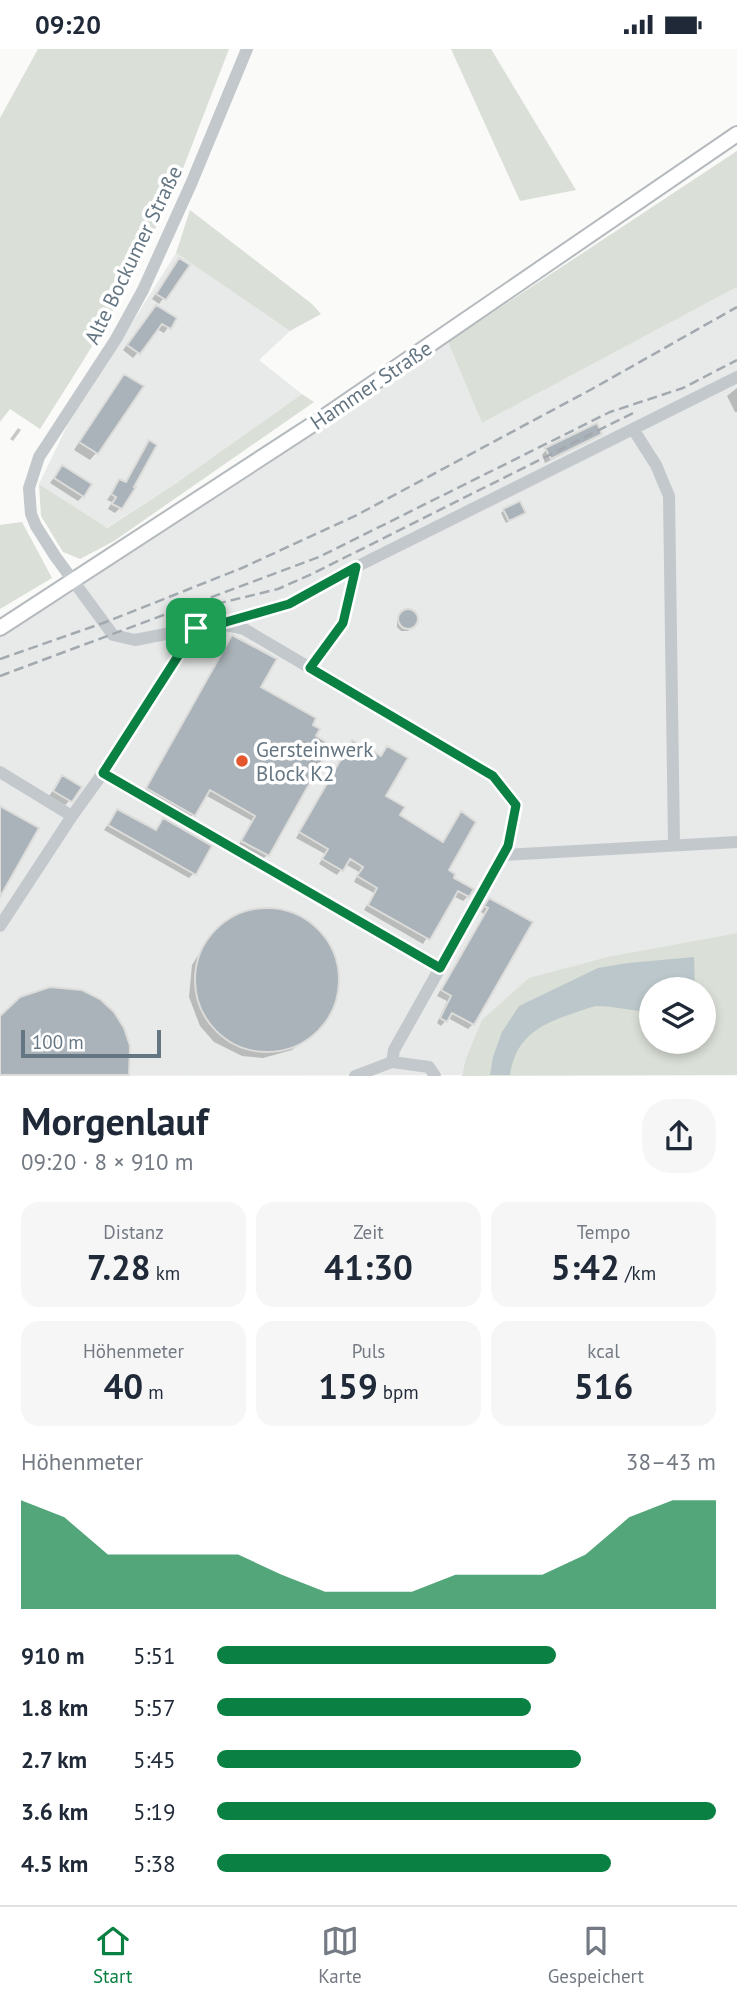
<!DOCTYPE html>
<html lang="de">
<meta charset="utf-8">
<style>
body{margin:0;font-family:"PT Sans",sans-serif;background:#f6f6f7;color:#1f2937;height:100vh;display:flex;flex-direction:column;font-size:26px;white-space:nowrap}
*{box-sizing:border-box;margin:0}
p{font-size:23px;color:#747a83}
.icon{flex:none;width:38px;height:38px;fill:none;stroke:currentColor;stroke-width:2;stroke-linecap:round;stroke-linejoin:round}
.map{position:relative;height:1027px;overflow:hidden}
.details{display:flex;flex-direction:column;background:#fff;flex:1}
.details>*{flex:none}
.controls{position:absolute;left:639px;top:928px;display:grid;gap:14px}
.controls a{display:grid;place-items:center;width:77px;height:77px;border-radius:50%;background:#fff;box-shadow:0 4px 10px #0003;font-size:35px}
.scale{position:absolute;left:21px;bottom:18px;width:140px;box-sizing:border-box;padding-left:7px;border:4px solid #657683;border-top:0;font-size:19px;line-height:24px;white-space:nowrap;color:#657683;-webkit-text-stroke:5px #fff;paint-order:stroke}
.pin{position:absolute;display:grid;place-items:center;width:60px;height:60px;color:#fff;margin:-30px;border-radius:14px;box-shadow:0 4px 10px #0006}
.round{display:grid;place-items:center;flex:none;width:74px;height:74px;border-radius:28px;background:#f6f6f7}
.headline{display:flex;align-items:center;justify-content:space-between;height:119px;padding:0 21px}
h1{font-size:38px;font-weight:700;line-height:52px}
.stats{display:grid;grid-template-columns:repeat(3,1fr);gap:10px;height:119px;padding:7px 21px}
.stats div{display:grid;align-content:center;border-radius:18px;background:#f6f6f7;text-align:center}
.stats b{font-size:35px;font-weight:700}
.stats small{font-size:19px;font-weight:400}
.stats p{font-size:19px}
.chart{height:196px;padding:14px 21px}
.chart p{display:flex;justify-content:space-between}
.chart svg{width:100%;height:126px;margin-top:7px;fill:#0b8043;opacity:.7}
ul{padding:0 21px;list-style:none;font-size:23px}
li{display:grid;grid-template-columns:112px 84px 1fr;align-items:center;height:52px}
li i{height:18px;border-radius:9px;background:#0b8043}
.status{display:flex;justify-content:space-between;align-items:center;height:49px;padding:0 35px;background:#fff;direction:ltr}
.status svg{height:19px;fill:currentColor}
.menu{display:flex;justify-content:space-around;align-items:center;height:98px;border-top:2px solid #e0e1e3;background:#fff;font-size:19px;color:#747a83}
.menu a{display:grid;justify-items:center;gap:4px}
.menu .current{color:#0b8043}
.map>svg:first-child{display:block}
.built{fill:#e8e9e9}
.green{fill:#dadfd7;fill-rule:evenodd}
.water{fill:#bbc7cb}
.shadow{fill:#0003}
.building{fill:#aab3b9;stroke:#dcdcda;stroke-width:2}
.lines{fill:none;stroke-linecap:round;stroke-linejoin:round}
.major-casing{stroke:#b5babe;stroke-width:18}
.minor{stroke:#c3c8cc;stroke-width:12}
.major{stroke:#fff;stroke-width:14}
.rail{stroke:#a2aab0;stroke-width:2.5;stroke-dasharray:10 5;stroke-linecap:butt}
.route-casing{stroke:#fff;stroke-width:14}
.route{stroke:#0b8043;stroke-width:9}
.poi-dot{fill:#e4572e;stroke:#fff;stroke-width:2.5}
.labels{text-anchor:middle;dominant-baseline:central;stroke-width:7;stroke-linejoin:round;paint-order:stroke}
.street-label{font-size:21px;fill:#657683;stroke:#fff}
.poi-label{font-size:21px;fill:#657683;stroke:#fff;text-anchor:start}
</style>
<div class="status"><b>09:20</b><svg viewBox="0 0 49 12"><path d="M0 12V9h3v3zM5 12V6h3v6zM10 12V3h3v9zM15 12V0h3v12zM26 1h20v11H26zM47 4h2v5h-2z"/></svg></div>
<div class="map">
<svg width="737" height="1027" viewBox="0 0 737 1027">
<rect width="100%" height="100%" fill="#fafaf8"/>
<path class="built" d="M176 204 290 282 259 311 302 345 175 435 106 479 39 435 68 375Z
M737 238V884L612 907 465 1012 462 1026 0 1027V583L66 547 448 293 482 374Z"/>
<path class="green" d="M38 0H229L172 148C159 169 151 190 140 211 111 269 75 325 40 380L10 360 0 373V69Z
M451 0H491L576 141 520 152Z
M737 102V238L482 374 448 293Z
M190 161 312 255 321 265 290 282 176 204Z
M302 345 314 353 114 492 80 510 63 503 41 467 39 435 107 479 175 435Z
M22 473 52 529 0 560V476Z
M737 884V1026L462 1027 465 1012 482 971 529 929 612 907ZM651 940H704V992H651Z"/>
<path class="water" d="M694 908 695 940H651V963C633 962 614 957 597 957 588 958 579 963 571 965 538 976 515 990 510 1026H490L493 1008 502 983 519 957 598 919 628 914Z"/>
<path class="shadow" d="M175 216H188L159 255 152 250Z
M152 263 174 270 164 284 157 280 133 309 123 301Z
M125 327 96 404 90 411 74 401 118 334Z
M737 339V363H735L727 347Z
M18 379 21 381 13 392 10 390Z
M600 385 595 389 545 414 542 406 546 401Z
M149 393 120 459 115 464 108 460 112 453 107 451 120 432 124 435Z
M62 418 83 447 78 452 50 434Z
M504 461 524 464 506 474 501 464Z
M405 563H412L416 567V574L408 582H401L397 578V571Z
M233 589 258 639 267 806 262 811 238 797 252 772 205 746 189 771 143 744 228 594Z
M352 693 380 709 387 699 384 747 397 767 442 794 461 765 446 822 468 847 463 852 453 847 423 895 364 861 374 844 354 833 359 823 345 815 337 826 319 815 325 805 296 789Z
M62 729 70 751 65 756 49 747Z
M117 762 154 783 163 771 194 824 189 829 104 781Z
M489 851 473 975 468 980 448 969 441 977 437 974 447 952 437 947 484 865 481 863Z
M264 861 285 863 313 877 330 899 337 925 334 952 321 976 292 1001 263 1009 242 1007 214 993 200 977 189 948 192 916 209 889 234 869Z
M0 970 129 1016 126 1027H0Z"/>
<path class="building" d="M179 209 190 216 166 251 156 245Z
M156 256 177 269 171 280 162 275 140 305 127 296Z
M124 325 144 337 98 405 79 393Z
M597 374 602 385 551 410 545 399Z
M149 391 157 396 134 438H136L122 460 112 455 116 448 111 445 119 430 126 433Z
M62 416 92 435 84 448 54 429Z
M520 452 526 464 509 472 503 460Z
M398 570a10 10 0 1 1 20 0a10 10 0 1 1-20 0Z
M232 586 277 610 261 638 316 669 313 676 320 680 316 687 331 696 269 807 241 792 255 767 210 741 195 767 146 739Z
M352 691 381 707 387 697 408 709 386 747 405 758 400 766 443 793 461 762 476 773 449 821 455 825 454 829 474 840 469 848 458 842 430 891 368 856 377 839 357 827 363 818 350 810 343 822 322 810 328 800 299 783Z
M62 726 82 738 72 753 53 742Z
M0 757 39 779 0 848Z
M117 760 156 781 163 769 212 797 196 826 108 776Z
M489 849 533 873 474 976 452 964 447 973 440 969 451 947 441 941 488 859 484 857Z
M195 931a72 72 0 1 1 144 0a72 72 0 1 1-144 0Z
M50 938 82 941 100 950 114 963 124 979 130 997 129 1026H0V967L20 948Z"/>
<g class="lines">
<g class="major-casing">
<path id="major" d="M0 579 324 368 737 85"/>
</g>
<path class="minor" d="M633 380 656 416 669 447 674 795
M224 574 289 555 356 518 737 328
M196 579 135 591 113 586 55 507 36 477 31 465 29 439 39 408 116 290 143 241 191 135 247 0
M310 619 343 574 356 518
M0 723 72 767 103 724 196 579 220 575 244 580 493 727 516 756 508 797 440 919 103 724
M503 806 737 793
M0 877 72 767
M392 1013 394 1001 440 919
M355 1027 392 1013 429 1018 435 1027"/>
<use href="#major" class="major"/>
<path class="rail" d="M216 555 278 540 312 525 635 363
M0 610 106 573 242 519 357 466 592 340 737 258
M0 627 319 508 610 363 683 339 737 311"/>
</g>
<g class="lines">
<g class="route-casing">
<path id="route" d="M356 518 343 574 310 619 493 727 516 756 508 797 440 919 103 724 196 579 219 575 289 555Z"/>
</g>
<use href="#route" class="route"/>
</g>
<circle class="poi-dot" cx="242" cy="712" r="7"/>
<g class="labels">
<g class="street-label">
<text transform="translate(133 206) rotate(-64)">Alte Bockumer Straße</text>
<text transform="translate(371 336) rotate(-34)">Hammer Straße</text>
</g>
<g class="poi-label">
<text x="256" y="700">Gersteinwerk<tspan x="256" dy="24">Block K2</tspan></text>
</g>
</g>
</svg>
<div class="controls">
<a><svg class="icon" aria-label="layers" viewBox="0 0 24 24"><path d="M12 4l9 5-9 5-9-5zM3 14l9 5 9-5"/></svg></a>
</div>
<div class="scale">100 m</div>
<div class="pin" style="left:196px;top:579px;background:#1e9e55"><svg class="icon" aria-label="arrive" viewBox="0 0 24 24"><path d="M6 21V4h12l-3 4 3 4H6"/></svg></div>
</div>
<section class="details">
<div class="headline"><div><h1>Morgenlauf</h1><p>09:20 · 8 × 910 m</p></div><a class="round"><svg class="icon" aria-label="share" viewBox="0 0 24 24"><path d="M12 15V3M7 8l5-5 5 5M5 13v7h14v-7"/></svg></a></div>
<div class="stats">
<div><p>Distanz</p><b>7.28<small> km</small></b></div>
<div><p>Zeit</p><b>41:30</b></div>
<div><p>Tempo</p><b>5:42<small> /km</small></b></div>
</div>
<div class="stats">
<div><p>Höhenmeter</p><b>40<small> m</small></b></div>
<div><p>Puls</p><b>159<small> bpm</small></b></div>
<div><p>kcal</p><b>516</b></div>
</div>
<div class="chart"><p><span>Höhenmeter</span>38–43 m</p>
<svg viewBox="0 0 160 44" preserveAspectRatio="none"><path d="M0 44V6L10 12L20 25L30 25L40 25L50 25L60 32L70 38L80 38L90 38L100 32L110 32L120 32L130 25L140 12L150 6L160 6V44z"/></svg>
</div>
<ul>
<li><b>910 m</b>5:51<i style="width:68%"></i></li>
<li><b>1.8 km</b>5:57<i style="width:63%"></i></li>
<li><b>2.7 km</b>5:45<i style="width:73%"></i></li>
<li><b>3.6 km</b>5:19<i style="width:100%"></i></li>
<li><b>4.5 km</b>5:38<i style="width:79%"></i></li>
</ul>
</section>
<nav class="menu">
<a class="current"><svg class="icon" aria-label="home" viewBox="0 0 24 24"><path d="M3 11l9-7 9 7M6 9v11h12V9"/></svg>Start</a>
<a><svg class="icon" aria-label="map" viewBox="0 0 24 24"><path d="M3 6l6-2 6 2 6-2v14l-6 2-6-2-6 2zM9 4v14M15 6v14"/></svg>Karte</a>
<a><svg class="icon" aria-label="saved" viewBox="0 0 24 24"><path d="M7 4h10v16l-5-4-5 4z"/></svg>Gespeichert</a>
</nav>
